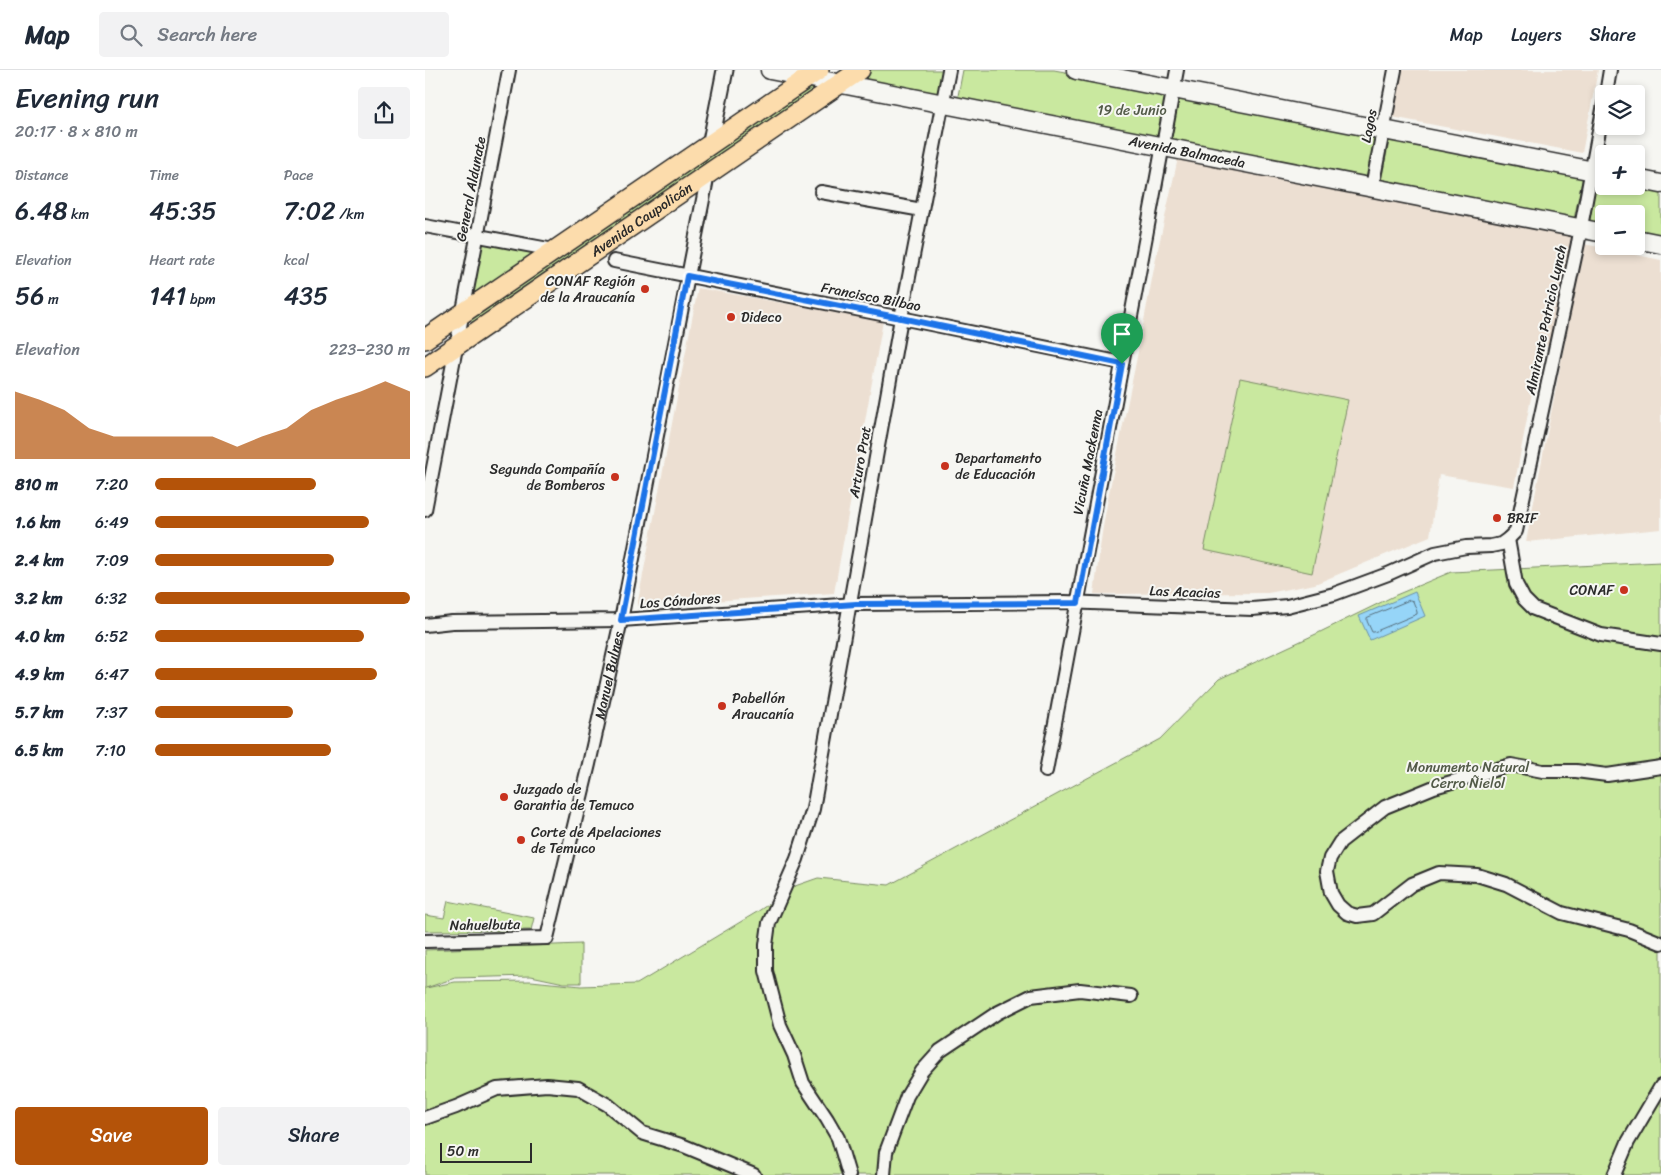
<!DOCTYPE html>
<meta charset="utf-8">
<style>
body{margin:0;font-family:Sriracha,sans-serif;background:#f2f2f3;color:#1f2937;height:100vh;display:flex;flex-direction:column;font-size:19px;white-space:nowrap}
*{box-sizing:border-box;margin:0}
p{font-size:16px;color:#747a83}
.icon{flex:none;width:28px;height:28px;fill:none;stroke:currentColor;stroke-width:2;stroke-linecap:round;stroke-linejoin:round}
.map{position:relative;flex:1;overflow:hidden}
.sheet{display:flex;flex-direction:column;background:#fff;width:425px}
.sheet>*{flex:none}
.fabs{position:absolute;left:1170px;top:15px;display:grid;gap:10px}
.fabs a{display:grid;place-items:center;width:50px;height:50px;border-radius:5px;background:#fff;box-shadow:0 2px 8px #0003;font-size:25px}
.scale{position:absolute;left:15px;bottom:12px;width:92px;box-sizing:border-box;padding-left:5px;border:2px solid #2b2b2b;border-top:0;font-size:14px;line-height:18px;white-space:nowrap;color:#2b2b2b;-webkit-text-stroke:4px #f6f6f2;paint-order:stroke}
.pin{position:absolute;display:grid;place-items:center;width:42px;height:42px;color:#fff;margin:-51px -21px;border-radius:50% 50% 50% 0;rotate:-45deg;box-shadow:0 0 5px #0007}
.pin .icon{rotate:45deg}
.round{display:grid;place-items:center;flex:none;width:52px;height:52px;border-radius:5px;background:#f2f2f3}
.summary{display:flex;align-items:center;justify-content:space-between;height:85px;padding:0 15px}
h1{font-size:28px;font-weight:600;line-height:38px}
.stats{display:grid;grid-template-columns:repeat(3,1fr);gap:8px;height:85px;padding:5px 15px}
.stats div{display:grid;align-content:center}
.stats b{font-size:25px;font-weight:600}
.stats small{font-size:14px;font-weight:400}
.stats p{font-size:14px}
.chart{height:140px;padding:10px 15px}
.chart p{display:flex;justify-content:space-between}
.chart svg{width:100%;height:90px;margin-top:5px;fill:#b45309;opacity:.7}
.action{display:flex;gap:10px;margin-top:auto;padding:10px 15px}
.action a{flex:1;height:58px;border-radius:5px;background:#b45309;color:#fff;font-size:20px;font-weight:600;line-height:58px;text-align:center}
.action a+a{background:#f2f2f3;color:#1f2937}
ul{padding:0 15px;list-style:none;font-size:16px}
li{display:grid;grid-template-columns:80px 60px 1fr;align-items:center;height:38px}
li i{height:12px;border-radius:6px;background:#b45309}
header{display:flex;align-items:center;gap:30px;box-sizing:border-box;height:70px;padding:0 25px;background:#fff;border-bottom:1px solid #e0e1e3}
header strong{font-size:24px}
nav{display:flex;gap:28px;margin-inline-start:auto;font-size:18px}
.search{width:350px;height:45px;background:#f2f2f3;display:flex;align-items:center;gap:12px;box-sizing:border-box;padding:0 18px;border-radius:5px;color:#747a83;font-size:19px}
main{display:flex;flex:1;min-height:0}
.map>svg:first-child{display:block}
.built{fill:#ecdfd2}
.green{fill:#c9e89f;stroke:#7a8a65}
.water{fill:#96d5f8;stroke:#6b91a6}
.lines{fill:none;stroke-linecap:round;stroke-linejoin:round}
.shore{stroke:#566f7d;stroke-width:1}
.minor-casing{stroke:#2b2b2b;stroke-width:16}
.tertiary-casing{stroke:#2b2b2b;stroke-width:19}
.secondary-casing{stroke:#2b2b2b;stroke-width:21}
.primary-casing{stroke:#2b2b2b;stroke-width:22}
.minor{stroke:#f6f6f2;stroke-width:12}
.tertiary{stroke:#f6f6f2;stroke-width:15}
.secondary{stroke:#f6f6f2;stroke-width:18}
.primary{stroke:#fcdcac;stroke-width:19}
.route-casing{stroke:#fff;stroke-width:10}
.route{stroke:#1a73e8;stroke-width:6}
.poi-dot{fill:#c8321e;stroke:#f6f6f2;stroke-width:2}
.labels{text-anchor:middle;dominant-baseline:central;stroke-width:4;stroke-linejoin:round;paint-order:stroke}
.park-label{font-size:14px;fill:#525a48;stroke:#f6f6f2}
.street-label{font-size:14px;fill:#2b2b2b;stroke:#f6f6f2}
.poi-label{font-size:14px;fill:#2b2b2b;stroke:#f6f6f2;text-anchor:start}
</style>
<header>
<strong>Map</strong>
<div class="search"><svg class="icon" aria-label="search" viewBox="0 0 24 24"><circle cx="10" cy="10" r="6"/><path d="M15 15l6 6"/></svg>Search here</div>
<nav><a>Map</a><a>Layers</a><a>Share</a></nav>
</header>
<main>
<section class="sheet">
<div class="summary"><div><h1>Evening run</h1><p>20:17 · 8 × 810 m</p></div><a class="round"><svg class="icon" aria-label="share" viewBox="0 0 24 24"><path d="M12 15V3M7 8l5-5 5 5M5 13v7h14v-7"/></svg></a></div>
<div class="stats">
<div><p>Distance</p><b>6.48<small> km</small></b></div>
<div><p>Time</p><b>45:35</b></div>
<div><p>Pace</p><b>7:02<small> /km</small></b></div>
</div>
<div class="stats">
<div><p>Elevation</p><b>56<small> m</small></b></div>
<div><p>Heart rate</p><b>141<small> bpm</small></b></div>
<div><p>kcal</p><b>435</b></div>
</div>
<div class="chart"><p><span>Elevation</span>223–230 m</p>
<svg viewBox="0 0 160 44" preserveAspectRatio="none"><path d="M0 44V11L10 15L20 20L30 29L40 33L50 33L60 33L70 33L80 33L90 38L100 33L110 29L120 20L130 15L140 11L150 6L160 11V44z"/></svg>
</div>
<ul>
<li><b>810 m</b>7:20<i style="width:63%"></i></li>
<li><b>1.6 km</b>6:49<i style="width:84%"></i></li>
<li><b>2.4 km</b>7:09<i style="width:70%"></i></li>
<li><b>3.2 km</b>6:32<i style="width:100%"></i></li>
<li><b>4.0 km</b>6:52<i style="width:82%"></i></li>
<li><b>4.9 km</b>6:47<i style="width:87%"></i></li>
<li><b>5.7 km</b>7:37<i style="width:54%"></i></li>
<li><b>6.5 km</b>7:10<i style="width:69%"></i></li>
</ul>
<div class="action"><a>Save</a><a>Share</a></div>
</section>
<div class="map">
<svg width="1236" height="1105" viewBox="0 0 1236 1105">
<rect width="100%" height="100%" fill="#f6f6f2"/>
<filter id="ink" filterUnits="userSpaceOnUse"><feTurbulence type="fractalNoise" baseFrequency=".02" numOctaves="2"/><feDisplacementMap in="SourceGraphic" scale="10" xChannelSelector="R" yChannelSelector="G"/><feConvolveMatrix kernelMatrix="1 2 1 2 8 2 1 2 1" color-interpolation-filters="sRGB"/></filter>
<g filter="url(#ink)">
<path class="built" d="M976 0H1173L1157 83 967 47Z
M753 88 1150 163 1127 276 1116 275 1089 417 1014 405 1005 466 890 514 843 523 669 524 677 463 684 423 711 292 731 188Z
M1159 174 1236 190V459L1101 472Z
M273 218 458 251 409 523 212 536Z"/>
<path class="green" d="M443 0H519L514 27 428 11Z
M538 0H629L744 21 735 72 532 31Z
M384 12 405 16 52 257 41 245Z
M753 25 952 63 943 111 745 72Z
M965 67 1158 106 1149 149 956 111Z
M1172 109 1179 110V116H1211L1236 121V167L1211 162V144H1179V155L1164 152Z
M58 171 118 183 44 234Z
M815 308 923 330 887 503 779 480Z
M1236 492V1105H0V880L156 874V913H139L106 906 30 908 1 918 30 912 106 911 156 916 212 914 332 842 370 816 393 808 464 815 735 669 794 609 891 564 971 525 1026 502Z
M23 831 109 848 106 860 0 861V845L19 848Z"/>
<path class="water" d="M990 522 1000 546 945 570 934 546Z"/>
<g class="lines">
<path class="shore" d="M985 530 988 531 992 542V544L949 562H947L942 551V548Z"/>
<g class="minor-casing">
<g id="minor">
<path d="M1181 24 1185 0"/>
<path d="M947 117 970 0"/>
<path d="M396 122 497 140"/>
<path d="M0 156 129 180"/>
<path d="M189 191 476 248 697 293"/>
<path d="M0 440 84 0"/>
<path d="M1083 469 1091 514 1099 529 1109 539 1176 565 1236 574"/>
<path d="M0 555 27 552 196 550 431 534 640 532 827 539 862 536 909 524 963 504 1010 483 1041 477 1066 476 1076 474 1083 469 1091 461 1093 452 1153 173 1179 34"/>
<path d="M1236 697 1182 705 1151 701H1118L1086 695 1009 717 960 737 915 772 905 788 902 801 906 823 913 835 922 843 932 846 948 844 987 814 1014 803 1052 805 1081 814 1137 843 1204 860 1236 873"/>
<path d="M621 701 752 0"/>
<path id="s1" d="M0 871 122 868 164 694 196 550 283 104"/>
<path d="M0 1048 31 1037 72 1019 122 1015 153 1018 183 1035 217 1063 259 1076 329 1105"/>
<path d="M424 1105 413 1068 402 1049 378 1013 369 985 355 955 341 901V875L344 853 372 789 388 739 476 248 524 0"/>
<path d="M459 1105 461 1082 482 1026 497 1001 515 981 572 943 606 926 655 920 706 926"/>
<path d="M1189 1105 1203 1072 1236 1016"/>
</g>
</g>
<g class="tertiary-casing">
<path id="tertiary" d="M285 76 300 0"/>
</g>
<g class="secondary-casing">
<g id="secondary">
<path id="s2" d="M345 0 1179 163"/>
<path d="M651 0 1179 103"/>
<path d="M1211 109 1236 114"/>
<path d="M1211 169 1236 174"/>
</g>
</g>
<g class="primary-casing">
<g id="primary">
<path d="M0 269 394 0"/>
<path id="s3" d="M0 297 435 0"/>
</g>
</g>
<use href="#minor" class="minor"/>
<use href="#tertiary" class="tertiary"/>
<use href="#secondary" class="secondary"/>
<use href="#primary" class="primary"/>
</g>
</g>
<g class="lines" filter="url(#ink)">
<g class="route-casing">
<path id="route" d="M262 206 476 248 697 294 653 533 431 534 196 550Z"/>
</g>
<use href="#route" class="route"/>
</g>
<g class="poi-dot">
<circle cx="220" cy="219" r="5"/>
<circle cx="306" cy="247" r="5"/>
<circle cx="520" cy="396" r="5"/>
<circle cx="190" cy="407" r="5"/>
<circle cx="1072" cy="448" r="5"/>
<circle cx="1199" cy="520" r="5"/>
<circle cx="297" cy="636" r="5"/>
<circle cx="79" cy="727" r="5"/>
<circle cx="96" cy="770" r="5"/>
</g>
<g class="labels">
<g class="park-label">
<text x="707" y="40">19 de Junio</text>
<text x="1043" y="697">Monumento Natural<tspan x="1043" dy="16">Cerro Ñielol</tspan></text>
</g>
<g class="street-label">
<text transform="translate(944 56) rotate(-79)">Lagos</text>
<text stroke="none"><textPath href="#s2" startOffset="425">Avenida Balmaceda</textPath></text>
<text transform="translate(46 119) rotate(-79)">General Aldunate</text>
<text stroke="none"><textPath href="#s3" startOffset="262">Avenida Caupolicán</textPath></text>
<text transform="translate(446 227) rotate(11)">Francisco Bilbao</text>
<text transform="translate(1121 250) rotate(-78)">Almirante Patricio Lynch</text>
<text transform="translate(435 392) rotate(-80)">Arturo Prat</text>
<text transform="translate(663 392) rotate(-79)">Vicuña Mackenna</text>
<text transform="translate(760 522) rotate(2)">Las Acacias</text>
<text transform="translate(255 531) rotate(-4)">Los Cóndores</text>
<text stroke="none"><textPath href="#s1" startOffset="392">Manuel Bulnes</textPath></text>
<text transform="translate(60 855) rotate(-1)">Nahuelbuta</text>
</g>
<g class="poi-label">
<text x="210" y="211" text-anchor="end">CONAF Región<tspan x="210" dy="16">de la Araucanía</tspan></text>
<text x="316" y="247">Dideco</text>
<text x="530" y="388">Departamento<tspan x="530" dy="16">de Educación</tspan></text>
<text x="180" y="399" text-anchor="end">Segunda Compañía<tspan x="180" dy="16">de Bomberos</tspan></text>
<text x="1082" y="448">BRIF</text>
<text x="1189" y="520" text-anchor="end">CONAF</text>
<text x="307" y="628">Pabellón<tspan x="307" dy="16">Araucanía</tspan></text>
<text x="89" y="719">Juzgado de<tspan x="89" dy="16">Garantia de Temuco</tspan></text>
<text x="106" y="762">Corte de Apelaciones<tspan x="106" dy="16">de Temuco</tspan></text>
</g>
</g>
</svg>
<div class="fabs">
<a><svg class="icon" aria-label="layers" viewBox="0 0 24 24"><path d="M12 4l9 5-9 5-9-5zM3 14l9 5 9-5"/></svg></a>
<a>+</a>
<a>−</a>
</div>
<div class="scale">50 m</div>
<div class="pin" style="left:697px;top:294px;background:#1e9e55"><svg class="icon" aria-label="arrive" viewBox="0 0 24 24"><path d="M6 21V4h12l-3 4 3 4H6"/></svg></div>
</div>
</main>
